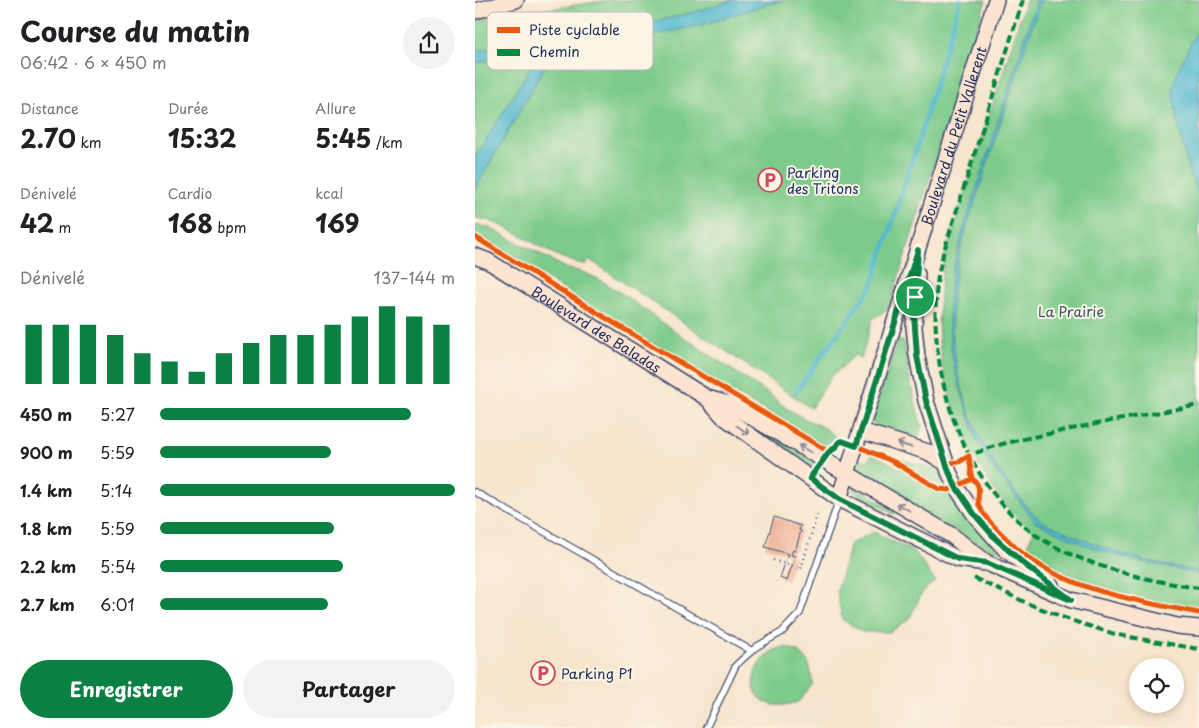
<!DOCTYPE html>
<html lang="fr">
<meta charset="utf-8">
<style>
body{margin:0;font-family:"Playpen Sans",sans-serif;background:#f2f2f2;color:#202124;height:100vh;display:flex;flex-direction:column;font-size:19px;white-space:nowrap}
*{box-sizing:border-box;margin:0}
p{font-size:16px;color:#757577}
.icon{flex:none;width:28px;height:28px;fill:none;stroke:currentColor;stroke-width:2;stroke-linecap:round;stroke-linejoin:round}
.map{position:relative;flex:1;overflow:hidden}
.drawer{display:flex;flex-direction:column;background:#fff;width:475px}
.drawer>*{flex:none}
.buttons{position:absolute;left:654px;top:658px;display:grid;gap:10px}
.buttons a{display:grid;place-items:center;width:55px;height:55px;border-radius:50%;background:#fff;box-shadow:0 2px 8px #0003;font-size:25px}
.pin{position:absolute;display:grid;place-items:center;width:42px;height:42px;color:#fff;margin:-21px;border:2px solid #fff;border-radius:50%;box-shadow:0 1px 5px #0007}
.round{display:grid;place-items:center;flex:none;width:52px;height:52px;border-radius:26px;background:#f2f2f2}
.headline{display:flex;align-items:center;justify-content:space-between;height:85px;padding:0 20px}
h1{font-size:28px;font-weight:700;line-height:38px}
.figures{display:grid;grid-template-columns:repeat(3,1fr);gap:8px;height:85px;padding:5px 20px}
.figures div{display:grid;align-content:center}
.figures b{font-size:25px;font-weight:700}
.figures small{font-size:14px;font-weight:400}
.figures p{font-size:14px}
.chart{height:140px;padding:10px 20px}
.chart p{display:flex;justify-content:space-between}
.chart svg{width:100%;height:90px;margin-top:5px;stroke:#0b8043;stroke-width:6}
.button{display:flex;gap:10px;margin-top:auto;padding:10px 20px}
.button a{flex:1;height:58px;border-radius:30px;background:#0b8043;color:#fff;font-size:20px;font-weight:700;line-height:58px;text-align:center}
.button a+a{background:#f2f2f2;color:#202124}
ul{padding:0 20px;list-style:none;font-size:16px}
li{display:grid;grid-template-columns:80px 60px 1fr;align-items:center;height:38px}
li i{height:12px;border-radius:6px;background:#0b8043}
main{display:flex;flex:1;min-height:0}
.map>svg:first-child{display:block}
.green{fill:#7dcb8b;stroke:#4c7d74}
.water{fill:#52b9d0;stroke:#367497}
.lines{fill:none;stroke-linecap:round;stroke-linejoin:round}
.stream{stroke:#52b9d0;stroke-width:4.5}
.building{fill:#edac90}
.lane-casing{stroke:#3c4a6f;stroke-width:8}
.secondary-casing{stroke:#3c4a6f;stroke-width:18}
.path{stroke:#3c4a6f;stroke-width:2.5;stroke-dasharray:1 4;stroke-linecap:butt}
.lane{stroke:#fff;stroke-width:5.5}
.secondary{stroke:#fde4d1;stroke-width:15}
.quiet{stroke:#00873e;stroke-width:4;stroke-dasharray:8 4;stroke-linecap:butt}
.cycleway-casing{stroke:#fcf5e5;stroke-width:8}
.cycleway{stroke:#e8590c;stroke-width:5}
.oneway{stroke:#8c8a98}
.route-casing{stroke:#fff;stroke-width:10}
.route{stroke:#0b8043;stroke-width:6}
.labels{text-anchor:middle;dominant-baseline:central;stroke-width:4;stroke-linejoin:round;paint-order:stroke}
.street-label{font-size:14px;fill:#1b2f5e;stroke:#fcf5e5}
.poi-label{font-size:14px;fill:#1b2f5e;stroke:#fcf5e5;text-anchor:start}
.park-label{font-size:14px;fill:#345669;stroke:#fcf5e5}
.key{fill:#fcf5e5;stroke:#b8babc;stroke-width:1}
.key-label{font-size:14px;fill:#1b2f5e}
</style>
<main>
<section class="drawer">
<div class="headline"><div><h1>Course du matin</h1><p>06:42 · 6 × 450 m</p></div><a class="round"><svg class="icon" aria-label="share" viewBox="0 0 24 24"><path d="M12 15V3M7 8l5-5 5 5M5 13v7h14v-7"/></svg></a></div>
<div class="figures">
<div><p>Distance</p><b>2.70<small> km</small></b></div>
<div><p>Durée</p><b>15:32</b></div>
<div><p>Allure</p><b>5:45<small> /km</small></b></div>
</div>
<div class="figures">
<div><p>Dénivelé</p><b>42<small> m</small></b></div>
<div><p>Cardio</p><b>168<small> bpm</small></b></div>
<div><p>kcal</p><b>169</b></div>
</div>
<div class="chart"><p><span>Dénivelé</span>137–144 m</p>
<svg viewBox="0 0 160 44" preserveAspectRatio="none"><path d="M5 44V15M15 44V15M25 44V15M35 44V20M45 44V29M55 44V33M65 44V38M75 44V29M85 44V24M95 44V20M105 44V20M115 44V15M125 44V11M135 44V6M145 44V11M155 44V15"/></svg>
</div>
<ul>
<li><b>450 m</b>5:27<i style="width:85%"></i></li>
<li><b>900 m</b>5:59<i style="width:58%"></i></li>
<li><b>1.4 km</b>5:14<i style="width:100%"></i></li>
<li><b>1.8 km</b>5:59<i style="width:59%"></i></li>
<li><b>2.2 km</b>5:54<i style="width:62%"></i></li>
<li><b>2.7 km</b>6:01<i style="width:57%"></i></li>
</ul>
<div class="button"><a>Enregistrer</a><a>Partager</a></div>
</section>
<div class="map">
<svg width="724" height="728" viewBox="0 0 724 728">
<rect width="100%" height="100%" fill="#fcf5e5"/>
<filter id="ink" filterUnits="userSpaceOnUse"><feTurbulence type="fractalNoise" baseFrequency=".02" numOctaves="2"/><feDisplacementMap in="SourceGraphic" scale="10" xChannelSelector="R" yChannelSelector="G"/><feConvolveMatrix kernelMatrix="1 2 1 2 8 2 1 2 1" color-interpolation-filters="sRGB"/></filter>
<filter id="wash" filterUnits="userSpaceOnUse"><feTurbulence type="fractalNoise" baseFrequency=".0096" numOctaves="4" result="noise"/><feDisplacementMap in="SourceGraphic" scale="20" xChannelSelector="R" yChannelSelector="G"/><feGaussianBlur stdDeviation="1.12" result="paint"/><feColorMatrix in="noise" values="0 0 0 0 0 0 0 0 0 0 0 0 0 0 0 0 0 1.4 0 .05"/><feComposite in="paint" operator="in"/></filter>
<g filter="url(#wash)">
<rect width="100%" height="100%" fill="#f7e5cd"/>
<path class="green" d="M134 0H258C175 28 86 39 0 51V20Z
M307 0H511L413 310 398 318 386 359 380 355 357 376 336 408 115 260 111 264C101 264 91 259 81 255 56 243 29 221 0 218V189L68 70 82 53 132 45 226 25Z
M551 0H724V609C663 599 602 585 550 551L559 531C554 526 546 522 541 517 500 474 468 398 464 339 462 311 466 282 470 255Z
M66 52 0 158V63Z
M0 225 13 227 93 269C121 271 161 304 185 321 222 346 259 372 297 396 305 405 316 411 326 417 337 423 354 428 361 438L357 447 351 446C232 378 114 308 0 233Z
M424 340 429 342 435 382 447 428 445 430V436L442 437 403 427 402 429 397 420 422 342Z
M285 428 341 462 336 469 282 431Z
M397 454C407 459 416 464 425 469 438 477 463 499 479 492L527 555 481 532 384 472V458L393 461Z
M427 460 448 465 467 473 473 487 463 484 426 462Z
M381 487 421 511V513L418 514 378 491V488Z
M399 532 440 552 460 581 448 591 434 619 415 632H387L367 619 362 591 375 544Z
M309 647C331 650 337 665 337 685L323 702C316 704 307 706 300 705 264 699 278 652 309 647Z"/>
<path class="water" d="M258 0H307L226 25 135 44 82 53 68 70 0 189V158L65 52 0 63V51C86 39 175 28 258 0Z
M562 0H566C546 60 526 120 507 180 498 209 486 240 481 270 469 333 484 401 514 456 521 468 530 479 538 490 547 501 557 515 570 523 576 526 584 528 591 532 634 552 677 564 724 571V574L658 560 636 554 606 543 561 522 517 467 502 440 481 375 476 349 474 321V300L477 271 490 224Z
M724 26V193L715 176 702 119 698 89 703 70Z"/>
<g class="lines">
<path class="stream" d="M321 392 397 286 446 133 485 0"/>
</g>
<g id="blocks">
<path class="building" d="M299 517 326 526 324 530 326 531 320 551 318 550 316 555 320 556 312 581 305 578 313 554 290 547Z"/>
</g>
</g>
<g filter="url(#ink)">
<use href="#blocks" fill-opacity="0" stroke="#3c4a6f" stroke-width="1"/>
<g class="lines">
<g class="lane-casing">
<path id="lane" d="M0 492 277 651
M231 728 261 665 281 647 307 632 325 613 364 500"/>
</g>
<g class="secondary-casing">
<g id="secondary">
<path d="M0 11 41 0"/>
<path id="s1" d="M0 256 13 261 232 398 256 405 476 535 512 563 596 600 702 626 724 628"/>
<path d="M442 274 439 327 442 356 451 401 474 472 481 487 500 515 521 539 530 549 576 585"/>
<path d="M233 399 249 417 364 499 483 559 511 563"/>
<path d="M386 431 453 452 471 463"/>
<path id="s2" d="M364 499 521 0"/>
</g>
</g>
<path class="path" d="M298 560 326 569 342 515"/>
<use href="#lane" class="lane"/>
<use href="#secondary" class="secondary"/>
<path class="quiet" d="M548 0 468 254C466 264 463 274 462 284 453 370 484 474 554 530 596 563 671 581 724 588
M490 458C517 444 549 439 578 433 627 422 675 414 724 405
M499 578 554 604 595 620 643 635 724 649"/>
<g class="cycleway-casing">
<path id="cycleway" d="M0 237 134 320 354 452 360 448 364 442H373L419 462 464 489 474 490 497 479
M471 463 484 462 494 456 497 479C508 484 501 497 504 506 508 517 526 533 534 541 580 589 662 601 724 613"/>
</g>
<use href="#cycleway" class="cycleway"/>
</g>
<defs><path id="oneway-shaft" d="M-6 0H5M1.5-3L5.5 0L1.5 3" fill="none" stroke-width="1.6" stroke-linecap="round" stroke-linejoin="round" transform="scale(1.25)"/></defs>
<g class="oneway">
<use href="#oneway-shaft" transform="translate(268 430) rotate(35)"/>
<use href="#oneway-shaft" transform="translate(429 445) rotate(-162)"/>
<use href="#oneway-shaft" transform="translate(330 449) rotate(-150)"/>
<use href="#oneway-shaft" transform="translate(428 507) rotate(-150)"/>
</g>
</g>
<g class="lines" filter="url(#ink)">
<g class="route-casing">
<path id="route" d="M443 250 439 314 442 356 451 401 474 472 481 487 500 515 521 539 549 564 596 600 512 563 483 559 364 499 335 478 354 452 360 448 364 442 367 441 381 446Z"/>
</g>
<use href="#route" class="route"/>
</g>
<defs>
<g id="parking-ring" transform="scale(1.25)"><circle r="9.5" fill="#fcf5e5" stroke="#d1495b" stroke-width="1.5"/><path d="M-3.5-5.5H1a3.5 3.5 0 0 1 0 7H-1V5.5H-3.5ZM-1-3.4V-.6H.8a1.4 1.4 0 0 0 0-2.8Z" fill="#d1495b"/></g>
</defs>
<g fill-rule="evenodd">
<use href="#parking-ring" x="295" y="180"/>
<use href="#parking-ring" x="68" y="673"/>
</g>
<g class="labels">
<g class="street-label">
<text stroke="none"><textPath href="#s2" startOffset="381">Boulevard du Petit Vallerent</textPath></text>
<text stroke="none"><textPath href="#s1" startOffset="142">Boulevard des Baladas</textPath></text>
</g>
<g class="poi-label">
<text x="312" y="172">Parking<tspan x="312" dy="16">des Tritons</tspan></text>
<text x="86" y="673">Parking P1</text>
</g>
<g class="park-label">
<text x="596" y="311">La Prairie</text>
</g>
</g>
<rect x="12" y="12" width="166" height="58" rx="8" class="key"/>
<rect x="22" y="27" width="23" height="6" fill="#e8590c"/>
<rect x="22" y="49" width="23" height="7" fill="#00873e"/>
<g class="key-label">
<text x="54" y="35">Piste cyclable</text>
<text x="54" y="57">Chemin</text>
</g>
</svg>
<div class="buttons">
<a><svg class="icon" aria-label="locate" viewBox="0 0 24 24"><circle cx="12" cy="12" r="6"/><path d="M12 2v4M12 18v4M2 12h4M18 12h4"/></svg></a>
</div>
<div class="pin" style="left:440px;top:297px;background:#1e9e55"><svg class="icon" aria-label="arrive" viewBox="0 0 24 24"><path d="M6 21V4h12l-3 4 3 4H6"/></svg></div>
</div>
</main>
